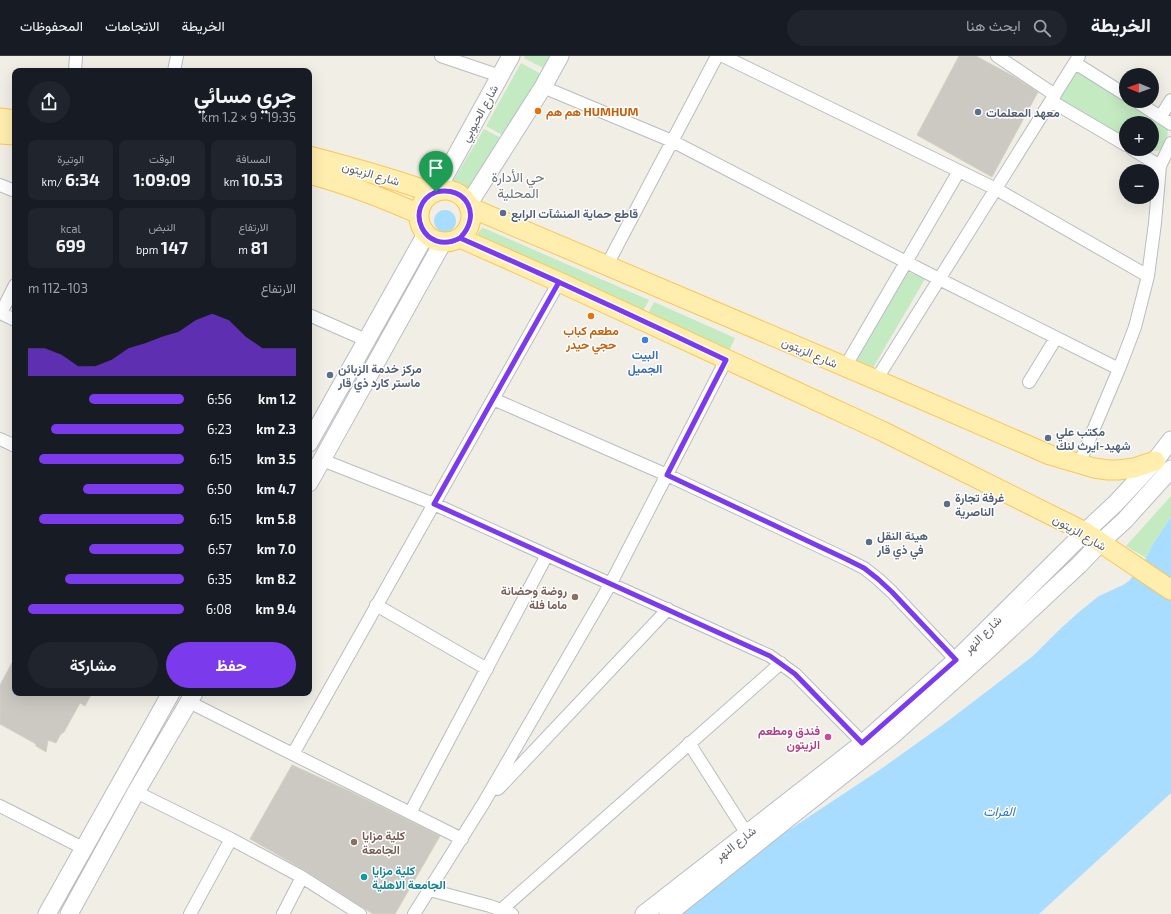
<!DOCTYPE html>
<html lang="ar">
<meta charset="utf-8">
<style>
body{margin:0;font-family:"Exo 2",Vazirmatn,sans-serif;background:#20242c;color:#f1f3f6;direction:rtl;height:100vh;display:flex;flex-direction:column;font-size:15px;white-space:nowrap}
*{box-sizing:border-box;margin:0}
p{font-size:13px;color:#9ea1a6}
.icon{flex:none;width:22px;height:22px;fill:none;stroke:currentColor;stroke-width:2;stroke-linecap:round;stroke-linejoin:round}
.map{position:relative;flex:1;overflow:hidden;direction:ltr}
.details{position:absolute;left:12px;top:12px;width:300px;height:628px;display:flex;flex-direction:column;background:#171b24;border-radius:8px;box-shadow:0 4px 16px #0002;direction:rtl}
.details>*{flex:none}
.needle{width:26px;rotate:271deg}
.tools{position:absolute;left:1119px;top:12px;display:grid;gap:8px}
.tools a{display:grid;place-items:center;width:40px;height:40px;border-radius:50%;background:#171b24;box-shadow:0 4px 16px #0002;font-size:20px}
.pin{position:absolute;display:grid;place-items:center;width:34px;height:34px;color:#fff;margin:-41px -17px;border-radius:50% 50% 50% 0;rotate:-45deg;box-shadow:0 0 4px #0007}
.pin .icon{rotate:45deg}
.round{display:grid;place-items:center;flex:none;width:42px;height:42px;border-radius:21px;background:#20242c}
.summary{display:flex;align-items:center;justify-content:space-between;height:68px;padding:0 16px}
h1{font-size:22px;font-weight:700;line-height:30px}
.figures{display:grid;grid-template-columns:repeat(3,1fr);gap:6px;height:68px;padding:4px 16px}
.figures div{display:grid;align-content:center;border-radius:8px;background:#20242c;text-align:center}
.figures b{font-size:17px;font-weight:700}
.figures small{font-size:11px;font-weight:400}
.figures p{font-size:11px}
.chart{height:112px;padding:8px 16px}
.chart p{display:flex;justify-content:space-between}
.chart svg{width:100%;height:72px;margin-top:4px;fill:#7c3aed;opacity:.7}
.primary-button{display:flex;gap:8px;margin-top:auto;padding:8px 16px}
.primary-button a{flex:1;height:46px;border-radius:24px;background:#7c3aed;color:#fff;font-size:16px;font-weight:700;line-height:46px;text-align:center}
.primary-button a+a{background:#20242c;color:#f1f3f6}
ul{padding:0 16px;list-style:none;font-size:13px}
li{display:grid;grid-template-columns:64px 48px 1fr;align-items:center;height:30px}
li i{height:10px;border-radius:5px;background:#7c3aed}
header{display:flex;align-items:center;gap:24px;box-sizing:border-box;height:56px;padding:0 20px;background:#171b24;border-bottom:1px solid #363941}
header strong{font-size:19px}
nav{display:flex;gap:22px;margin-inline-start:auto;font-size:14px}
.search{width:280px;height:36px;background:#20242c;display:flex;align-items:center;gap:10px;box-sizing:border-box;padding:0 14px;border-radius:22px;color:#9ea1a6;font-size:15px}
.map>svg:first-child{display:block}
.green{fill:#c3eac1}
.water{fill:#a8ddff}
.building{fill:#ccc9c3;stroke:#d6d0c4}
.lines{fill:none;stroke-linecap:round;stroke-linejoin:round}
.minor-casing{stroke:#b9bcc1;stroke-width:14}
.secondary-casing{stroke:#b9bdc3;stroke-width:19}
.primary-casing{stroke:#fdc654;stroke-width:21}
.minor{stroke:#fff;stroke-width:12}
.secondary{stroke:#fff;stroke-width:17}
.primary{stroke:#ffeead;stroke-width:19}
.route-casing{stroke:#fff;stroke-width:8}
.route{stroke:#7c3aed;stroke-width:5}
.food-dot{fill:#e8710a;stroke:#fff;stroke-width:1.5}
.service-dot{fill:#5c6f8a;stroke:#fff;stroke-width:1.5}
.shop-dot{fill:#3f7fe0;stroke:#fff;stroke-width:1.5}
.education-dot{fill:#8d6e63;stroke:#fff;stroke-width:1.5}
.hotel-dot{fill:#d1479c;stroke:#fff;stroke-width:1.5}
.culture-dot{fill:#0f9aa8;stroke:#fff;stroke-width:1.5}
.labels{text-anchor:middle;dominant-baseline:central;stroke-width:3;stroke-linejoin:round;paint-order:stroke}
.food-label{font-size:12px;font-weight:bold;fill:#c56008;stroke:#fff;text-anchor:start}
.service-label{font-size:12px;font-weight:bold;fill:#4e5e75;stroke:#fff;text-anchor:start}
.street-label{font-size:12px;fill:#5e6268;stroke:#fff}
.shop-label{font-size:12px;font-weight:bold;fill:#366cbe;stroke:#fff}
.education-label{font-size:12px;font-weight:bold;fill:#785e54;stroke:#fff;text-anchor:end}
.hotel-label{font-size:12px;font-weight:bold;fill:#b23c85;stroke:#fff;text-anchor:end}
.culture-label{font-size:12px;font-weight:bold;fill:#0d838f;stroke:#fff;text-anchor:start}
.water-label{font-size:13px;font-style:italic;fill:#3979b2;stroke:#fff}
.quarter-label{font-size:14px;fill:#6e757a;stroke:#fff}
</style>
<header>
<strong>الخريطة</strong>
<div class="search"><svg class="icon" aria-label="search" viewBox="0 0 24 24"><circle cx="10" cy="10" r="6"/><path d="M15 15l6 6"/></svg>ابحث هنا</div>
<nav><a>الخريطة</a><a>الاتجاهات</a><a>المحفوظات</a></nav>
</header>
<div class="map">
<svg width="1171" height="858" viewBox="0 0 1171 858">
<rect width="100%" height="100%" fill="#f1eee6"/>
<path class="green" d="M525 0H549L543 12 524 2Z
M521 7 541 18 504 80 486 70Z
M1076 14 1168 71C1168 79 1167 92 1157 95 1154 95 1150 94 1147 93H1152V67H1126V82L1059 42Z
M484 73 503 83 470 140 450 130Z
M482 172 486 173 649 244 642 257 478 181V177Z
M904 214 925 223 870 317 852 306Z
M654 246 735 282 729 295 647 259Z
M1171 440V461L1153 488 1146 502 1126 490Z"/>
<path class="water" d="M434 165a11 11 0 1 1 22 0a11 11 0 1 1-22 0Z
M1171 461V737L1039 858H676L783 778 881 713 948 665 1033 600 1059 574 1079 556 1099 540 1123 529 1129 525 1146 502 1153 488Z"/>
<path class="building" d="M959 0H976L1013 20 1038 36 992 121 917 79Z
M15 601V637H92L85 650 80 647 64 676 60 679 56 687 48 684 46 696 36 690V688L0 668V629Z
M292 709 347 734 440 780 395 858H373L306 815 250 783Z"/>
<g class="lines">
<g class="minor-casing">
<path id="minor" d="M441 0 500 20
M723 0 996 133 1148 220
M997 0 1055 39
M1075 7 1126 39
M75 15 76 0
M174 15 177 0
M543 31 672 85 939 223 1119 313
M1051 45 1126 89
M1136 45 1171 68
M1161 60 1171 44
M1132 93 1160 110
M0 129 15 135
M607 209 717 0
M0 257 15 264
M1 257 15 229
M309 259 366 284
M845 311 959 115
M876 324 1079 0
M1029 326 1056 282
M493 343 667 419 846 503 864 512 878 523 892 536 956 604
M0 383 15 390
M322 404 434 448 770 600 795 618 863 687
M1079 408 1119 313 1135 271 1148 220 1155 167 1160 110 1171 87
M376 549 487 613
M189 646 462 783
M689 687 747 778
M293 698 559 226
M498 733 668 553
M136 736 231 783 302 821 360 858
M0 750 83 792
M410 757 547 499
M430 834 490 850 512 858
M501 854 781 607
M190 858 231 783
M283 858 302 821
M414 858 483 748 611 527 726 304"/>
</g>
<g class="secondary-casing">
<path id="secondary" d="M436 136 511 0
M468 149 543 31 560 0
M309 387 426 178
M309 427 443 186
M47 858 171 637
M69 858 136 736 194 637
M644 858 863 687 956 604 1085 476 1116 447 1155 405 1171 384
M668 858 894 678 988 594 1079 509 1101 486 1125 464 1171 413"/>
</g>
<g class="primary-casing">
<path id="primary" d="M0 62 15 64
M0 78 15 79
M309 100C351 111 392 122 433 137
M309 118C347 128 383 142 419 158
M419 160a26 26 0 1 1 52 0a26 26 0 1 1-52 0Z
M469 151 900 334 1050 399 1094 412 1108 414H1118L1134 412 1155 405
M460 182 559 226 882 375 1085 476 1171 534"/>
</g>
<use href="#minor" class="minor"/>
<use href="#secondary" class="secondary"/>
<use href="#primary" class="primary"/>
</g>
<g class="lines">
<g class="route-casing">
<path id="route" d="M436 136C467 129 482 160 460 182L559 226 434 448 770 600 795 618 862 687 956 604 892 536 878 523 864 512 846 503 667 419 726 304C638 262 549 221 460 182 424 201 402 150 436 136"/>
</g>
<use href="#route" class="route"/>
</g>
<g class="food-dot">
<circle cx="538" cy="55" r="4"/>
<circle cx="591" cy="260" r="4"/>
</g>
<g class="service-dot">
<circle cx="978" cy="56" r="4"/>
<circle cx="503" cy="157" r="4"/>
<circle cx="330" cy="319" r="4"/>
<circle cx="1048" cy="382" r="4"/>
<circle cx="947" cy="448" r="4"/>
<circle cx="869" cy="486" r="4"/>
</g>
<circle class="shop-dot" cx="645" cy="284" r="4"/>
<g class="education-dot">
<circle cx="575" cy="541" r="4"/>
<circle cx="354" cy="786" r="4"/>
</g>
<circle class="hotel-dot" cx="828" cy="681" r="4"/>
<circle class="culture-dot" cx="364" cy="821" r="4"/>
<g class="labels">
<g class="food-label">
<text x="546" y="55">هم هم HUMHUM</text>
<text x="591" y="274" text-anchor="middle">مطعم كباب<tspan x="591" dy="14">حجي حيدر</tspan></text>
</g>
<g class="service-label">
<text x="986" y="56">معهد المعلمات</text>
<text x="511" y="157">قاطع حماية المنشآت الرابع</text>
<text x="338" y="312">مركز خدمة الزبائن<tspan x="338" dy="14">ماستر كارد ذي قار</tspan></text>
<text x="1056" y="375">مكتب علي<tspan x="1056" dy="14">شهيد-ايرث لنك</tspan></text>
<text x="955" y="441">غرفة تجارة<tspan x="955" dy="14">الناصرية</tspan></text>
<text x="877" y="479">هيئة النقل<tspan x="877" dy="14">في ذي قار</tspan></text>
</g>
<g class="street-label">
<text transform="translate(479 57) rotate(-61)">شارع الحبوبي</text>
<text transform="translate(371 117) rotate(16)">شارع الزيتون</text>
<text transform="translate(810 296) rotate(23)">شارع الزيتون</text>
<text transform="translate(1080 476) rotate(30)">شارع الزيتون</text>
<text transform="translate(982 578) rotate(-45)">شارع النهر</text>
<text transform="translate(735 787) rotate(-38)">شارع النهر</text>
</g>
<g class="shop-label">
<text x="645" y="298">البيت<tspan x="645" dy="14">الجميل</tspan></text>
</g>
<g class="education-label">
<text x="567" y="534">روضة وحضانة<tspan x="567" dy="14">ماما فلة</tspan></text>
<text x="362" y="779" text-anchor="start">كلية مزايا<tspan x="362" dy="14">الجامعة</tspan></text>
</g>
<g class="hotel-label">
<text x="820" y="674">فندق ومطعم<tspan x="820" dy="14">الزيتون</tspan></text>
</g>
<g class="culture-label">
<text x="372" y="814">كلية مزايا<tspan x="372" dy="14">الجامعة الاهلية</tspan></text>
</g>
<g class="water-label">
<text x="999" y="755">الفرات</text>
</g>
<g class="quarter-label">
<text x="518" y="120">حي الأدارة<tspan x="518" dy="16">المحلية</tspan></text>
</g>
</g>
</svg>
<div class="tools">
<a><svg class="needle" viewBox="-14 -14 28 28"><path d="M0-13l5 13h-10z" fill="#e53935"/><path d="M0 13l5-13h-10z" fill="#9ea1a6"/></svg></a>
<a>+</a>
<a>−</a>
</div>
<div class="pin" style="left:436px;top:136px;background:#1e9e55"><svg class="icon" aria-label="arrive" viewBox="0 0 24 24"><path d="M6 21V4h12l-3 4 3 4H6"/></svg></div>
<section class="details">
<div class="summary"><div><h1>جري مسائي</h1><p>19:35 · 9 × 1.2 km</p></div><a class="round"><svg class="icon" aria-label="share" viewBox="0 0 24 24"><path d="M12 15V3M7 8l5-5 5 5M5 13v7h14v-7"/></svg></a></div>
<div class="figures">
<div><p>المسافة</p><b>10.53<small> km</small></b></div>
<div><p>الوقت</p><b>1:09:09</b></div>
<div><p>الوتيرة</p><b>6:34<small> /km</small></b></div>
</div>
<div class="figures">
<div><p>الارتفاع</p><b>81<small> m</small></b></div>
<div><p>النبض</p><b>147<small> bpm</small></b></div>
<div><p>kcal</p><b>699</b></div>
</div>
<div class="chart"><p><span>الارتفاع</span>103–112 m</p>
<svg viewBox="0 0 160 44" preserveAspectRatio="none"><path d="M0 44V27L10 27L20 31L30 38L40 38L50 34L60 27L70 24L80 20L90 17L100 10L110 6L120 10L130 20L140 27L150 27L160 27V44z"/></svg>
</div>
<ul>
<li><b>1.2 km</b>6:56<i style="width:61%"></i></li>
<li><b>2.3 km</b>6:23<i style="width:85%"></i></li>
<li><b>3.5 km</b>6:15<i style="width:93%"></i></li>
<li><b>4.7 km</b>6:50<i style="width:65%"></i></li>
<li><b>5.8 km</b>6:15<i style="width:93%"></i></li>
<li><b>7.0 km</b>6:57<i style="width:61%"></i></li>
<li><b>8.2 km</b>6:35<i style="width:76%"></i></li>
<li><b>9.4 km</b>6:08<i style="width:100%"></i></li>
</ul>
<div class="primary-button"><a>حفظ</a><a>مشاركة</a></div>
</section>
</div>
